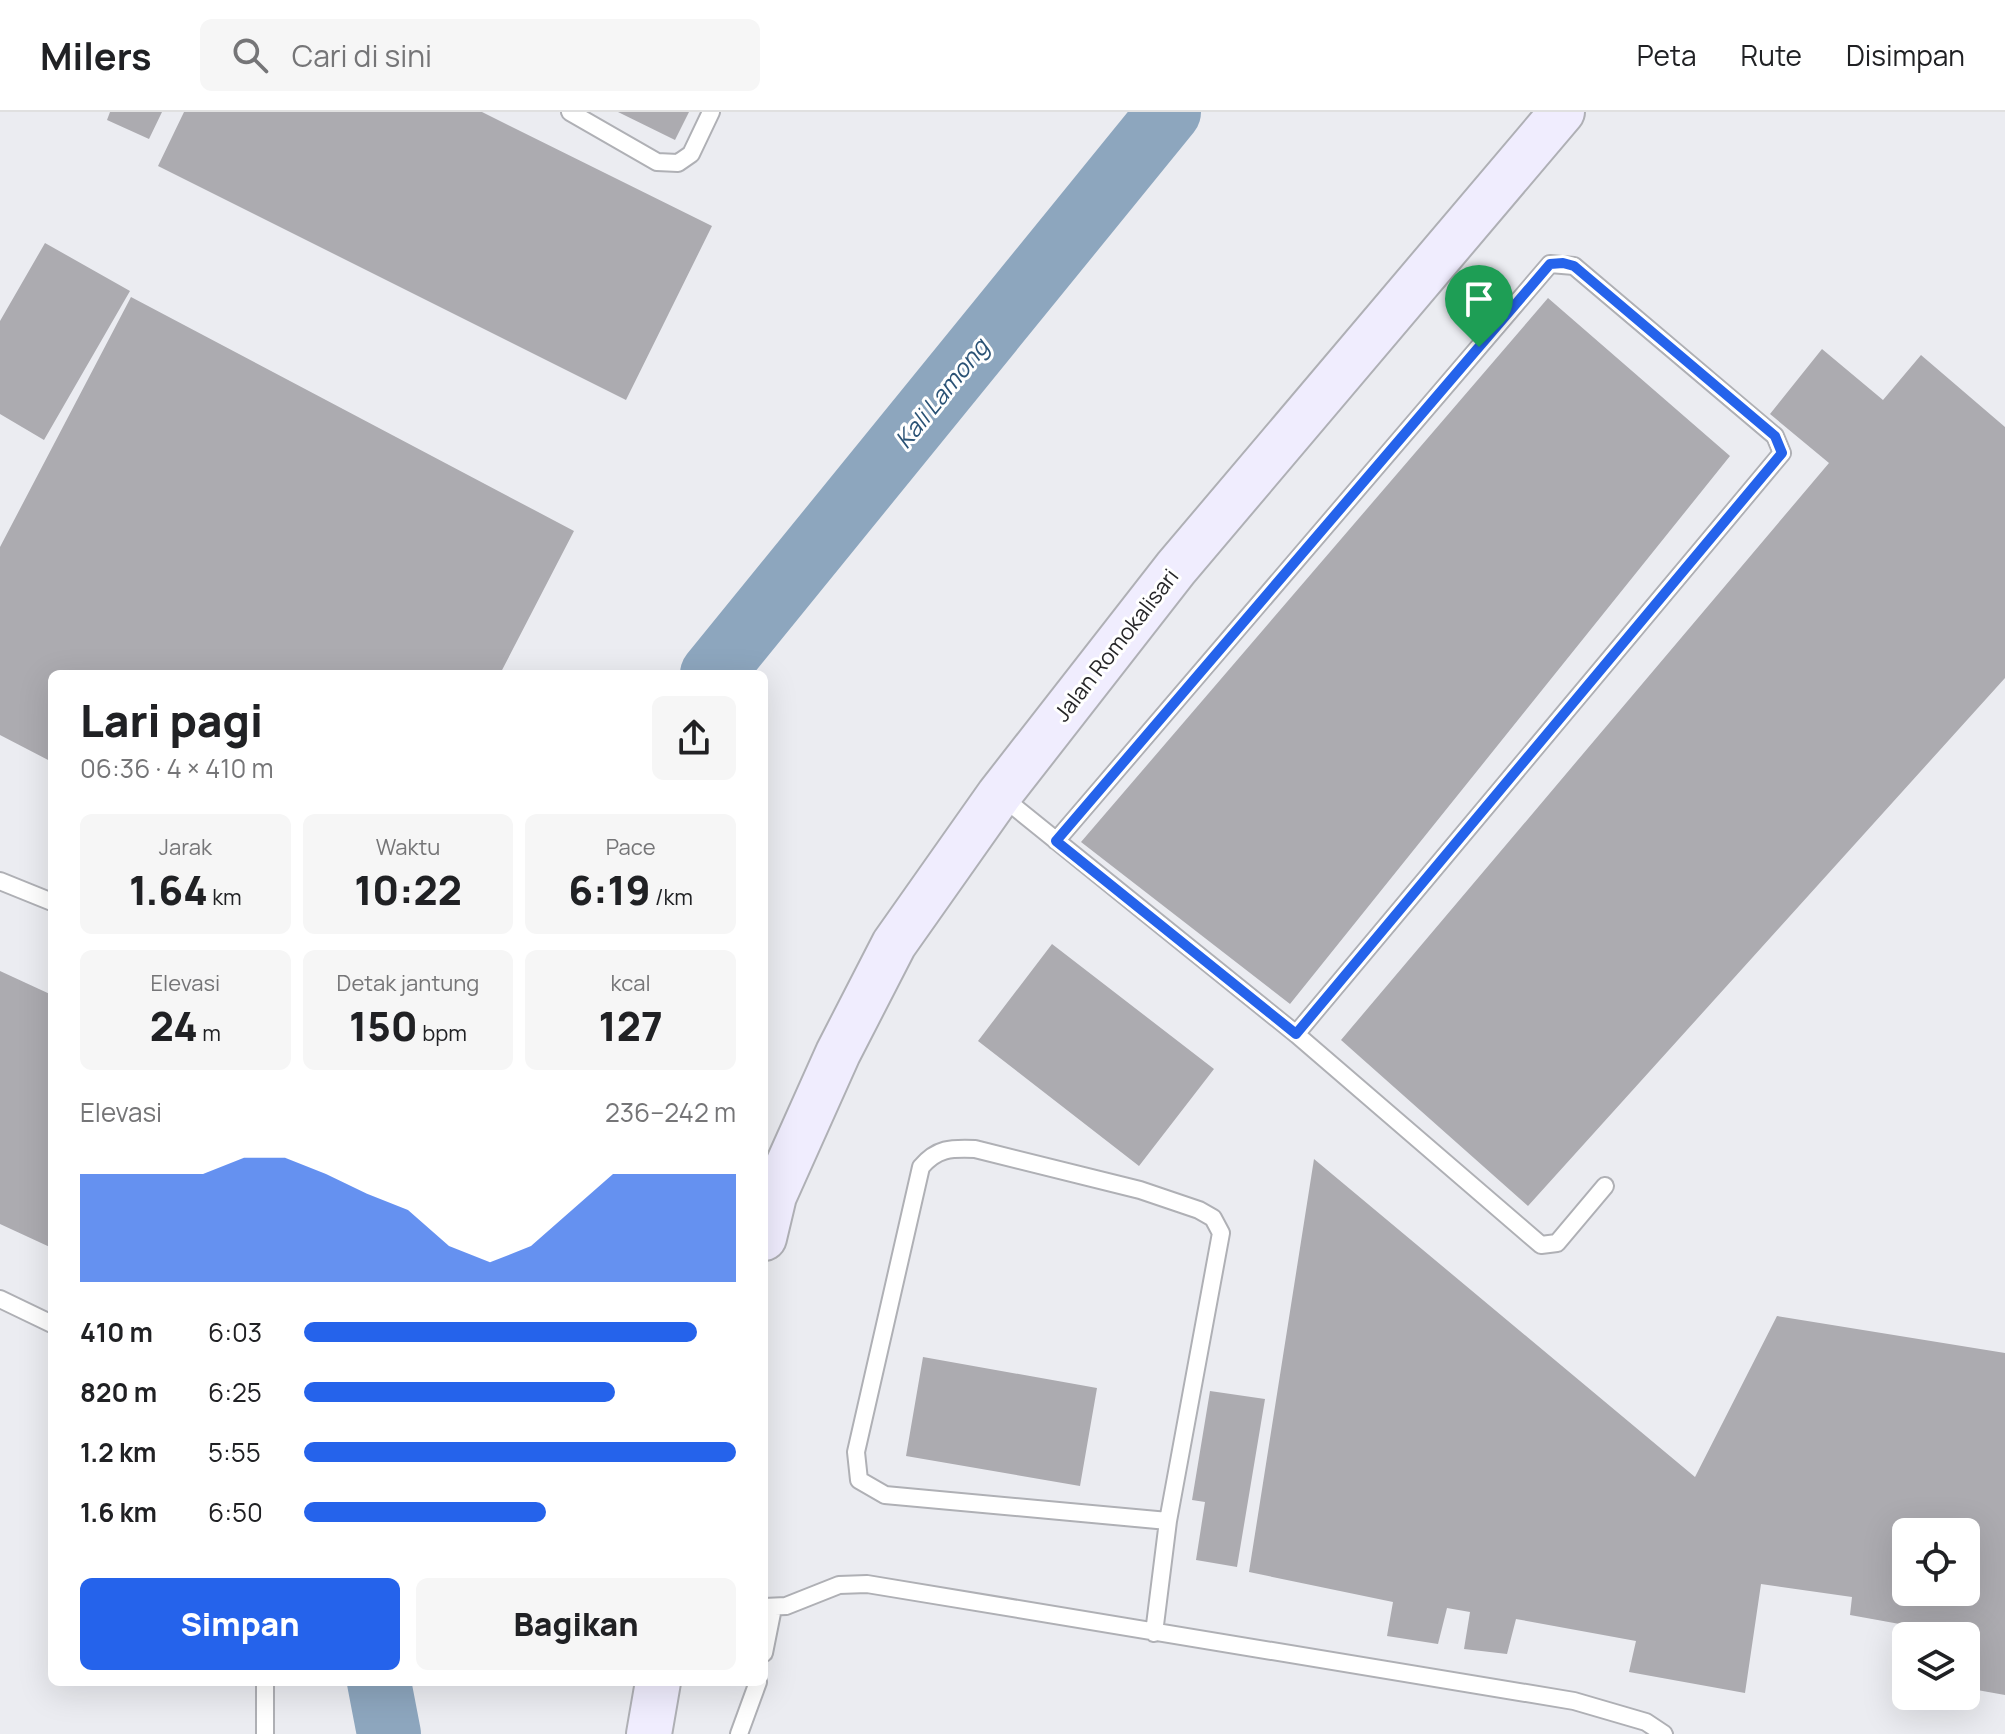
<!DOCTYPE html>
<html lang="id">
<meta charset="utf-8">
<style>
body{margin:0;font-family:Manrope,sans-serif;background:#f6f6f6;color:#202124;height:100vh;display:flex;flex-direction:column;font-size:30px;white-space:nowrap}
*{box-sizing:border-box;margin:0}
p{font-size:26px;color:#757577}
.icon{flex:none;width:44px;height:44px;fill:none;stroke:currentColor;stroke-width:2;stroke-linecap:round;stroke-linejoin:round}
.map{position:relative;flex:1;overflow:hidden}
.side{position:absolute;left:48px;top:558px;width:720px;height:1016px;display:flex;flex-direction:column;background:#fff;border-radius:12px;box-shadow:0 8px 32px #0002}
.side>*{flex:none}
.fabs{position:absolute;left:1892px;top:1406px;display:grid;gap:16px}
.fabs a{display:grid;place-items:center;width:88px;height:88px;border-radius:12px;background:#fff;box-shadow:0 8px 32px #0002;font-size:40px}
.pin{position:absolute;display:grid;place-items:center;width:68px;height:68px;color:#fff;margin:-82px -34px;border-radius:50% 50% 50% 0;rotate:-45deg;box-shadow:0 0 8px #0007}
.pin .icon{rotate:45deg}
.round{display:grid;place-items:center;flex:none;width:84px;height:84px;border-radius:12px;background:#f6f6f6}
.summary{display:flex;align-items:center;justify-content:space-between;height:136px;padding:0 32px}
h1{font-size:44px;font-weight:800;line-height:60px}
.figures{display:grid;grid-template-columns:repeat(3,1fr);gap:12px;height:136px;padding:8px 32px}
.figures div{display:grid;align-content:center;border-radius:12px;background:#f6f6f6;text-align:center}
.figures b{font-size:40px;font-weight:800}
.figures small{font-size:22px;font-weight:400}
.figures p{font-size:22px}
.chart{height:224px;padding:16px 32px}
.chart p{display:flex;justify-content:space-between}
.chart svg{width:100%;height:144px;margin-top:8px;fill:#2563eb;opacity:.7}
.action{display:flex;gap:16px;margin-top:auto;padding:16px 32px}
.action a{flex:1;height:92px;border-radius:12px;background:#2563eb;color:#fff;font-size:32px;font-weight:800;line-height:92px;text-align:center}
.action a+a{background:#f6f6f6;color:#202124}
ul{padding:0 32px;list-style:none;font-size:26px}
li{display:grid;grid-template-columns:128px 96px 1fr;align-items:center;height:60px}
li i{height:20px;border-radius:10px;background:#2563eb}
header{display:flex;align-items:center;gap:48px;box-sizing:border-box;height:112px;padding:0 40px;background:#fff;border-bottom:2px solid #e0e0e0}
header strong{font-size:38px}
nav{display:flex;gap:44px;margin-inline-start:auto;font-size:28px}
.search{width:560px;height:72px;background:#f6f6f6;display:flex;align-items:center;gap:20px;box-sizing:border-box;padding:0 28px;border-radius:12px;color:#757577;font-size:30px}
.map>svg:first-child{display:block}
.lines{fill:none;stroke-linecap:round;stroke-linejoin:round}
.river{stroke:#8da6be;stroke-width:64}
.building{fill:#acabb0;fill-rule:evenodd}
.lane-casing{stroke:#afb0b5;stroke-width:20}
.secondary-casing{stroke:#afb0b5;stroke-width:48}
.lane{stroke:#fff;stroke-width:16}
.secondary{stroke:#f0edfe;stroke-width:44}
.route-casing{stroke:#fff;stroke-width:16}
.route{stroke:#2563eb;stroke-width:10}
.labels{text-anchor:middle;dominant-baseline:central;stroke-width:6;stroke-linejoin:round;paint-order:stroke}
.street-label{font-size:22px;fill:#262628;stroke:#fff}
.water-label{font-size:24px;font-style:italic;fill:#2a5275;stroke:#fff}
</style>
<header>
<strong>Milers</strong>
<div class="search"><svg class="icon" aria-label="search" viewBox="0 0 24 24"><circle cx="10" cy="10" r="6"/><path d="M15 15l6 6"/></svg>Cari di sini</div>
<nav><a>Peta</a><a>Rute</a><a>Disimpan</a></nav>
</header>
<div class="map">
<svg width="2005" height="1622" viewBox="0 0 2005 1622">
<rect width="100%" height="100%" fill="#ebecf1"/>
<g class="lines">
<path class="river" d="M712 562 1169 0
M379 1570 389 1622"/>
</g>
<path class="building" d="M110 0H162L149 27 107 8Z
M184 0H482L712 114 626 288 158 54Z
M618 0H689L675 28Z
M45 131 130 179 44 328 0 302V209Z
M131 185 574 419 500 562H52V650L0 623V435Z
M1548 186 1730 344 1290 892 1081 730Z
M1822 237 1883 288 1921 243 2005 315V566L1528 1094 1341 928 1829 351 1770 302Z
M1052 832 1214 957 1139 1054 978 929Z
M0 859 52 883V1136L0 1112Z
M1314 1047 1695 1365 1777 1204 2005 1241V1583L1966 1576V1524L1850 1503 1852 1485 1761 1472 1745 1581 1629 1560 1636 1529 1516 1507 1507 1542 1464 1537 1470 1500 1447 1496 1438 1532 1387 1524 1393 1490 1249 1460ZM1906 1420H1966V1480H1906Z
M923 1245 1097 1276 1080 1374 906 1344Z
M1210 1279 1265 1287 1237 1455 1196 1448 1205 1390 1192 1388Z"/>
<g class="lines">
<g class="lane-casing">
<path id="lane" d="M570 0 657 50 678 51 691 42 711 0
M1001 684 1296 922 1541 1133 1557 1131 1605 1074
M1056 729 1550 152 1574 154 1775 324 1782 341 1296 922
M0 769 52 790
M0 1187 52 1212
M764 1495 786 1494 839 1473 867 1472 1574 1589 1646 1610 1664 1622
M1154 1521 1168 1409 1221 1121 1213 1106 1199 1098 1140 1078 975 1037C951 1036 937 1036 921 1055L856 1340 859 1368 885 1383 1168 1409
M764 1541 773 1496
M265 1622V1570
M739 1622 758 1570"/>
</g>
<g class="secondary-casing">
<path id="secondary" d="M764 1126 774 1084 838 941 894 832 999 683 1176 456 1562 0
M649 1622 658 1570"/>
</g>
<use href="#lane" class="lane"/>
<use href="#secondary" class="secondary"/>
</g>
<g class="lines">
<g class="route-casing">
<path id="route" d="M1563 151 1574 154 1775 324 1782 341 1296 922 1056 729 1550 152Z"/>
</g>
<use href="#route" class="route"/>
</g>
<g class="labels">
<g class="street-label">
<text transform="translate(1116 533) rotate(-52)">Jalan Romokalisari</text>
</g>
<g class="water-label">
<text transform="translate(941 281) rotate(-51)">Kali Lamong</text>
</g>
</g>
</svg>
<div class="fabs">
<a><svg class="icon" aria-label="locate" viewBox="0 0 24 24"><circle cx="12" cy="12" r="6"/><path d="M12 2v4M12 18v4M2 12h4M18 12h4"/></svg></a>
<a><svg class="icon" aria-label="layers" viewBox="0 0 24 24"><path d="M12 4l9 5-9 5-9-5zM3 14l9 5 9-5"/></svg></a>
</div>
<div class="pin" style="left:1479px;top:235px;background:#1e9e55"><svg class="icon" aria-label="arrive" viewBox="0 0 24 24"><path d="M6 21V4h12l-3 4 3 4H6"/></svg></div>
<section class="side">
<div class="summary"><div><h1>Lari pagi</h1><p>06:36 · 4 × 410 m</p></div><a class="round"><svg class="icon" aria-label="share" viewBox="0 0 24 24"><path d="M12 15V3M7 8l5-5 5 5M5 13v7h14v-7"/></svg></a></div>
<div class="figures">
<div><p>Jarak</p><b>1.64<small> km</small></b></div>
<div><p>Waktu</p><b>10:22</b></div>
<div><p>Pace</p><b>6:19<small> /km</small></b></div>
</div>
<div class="figures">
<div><p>Elevasi</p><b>24<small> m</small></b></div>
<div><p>Detak jantung</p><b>150<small> bpm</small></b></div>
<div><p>kcal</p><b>127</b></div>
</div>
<div class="chart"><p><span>Elevasi</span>236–242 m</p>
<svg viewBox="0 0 160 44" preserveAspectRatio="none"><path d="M0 44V11L10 11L20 11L30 11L40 6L50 6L60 11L70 17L80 22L90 33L100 38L110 33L120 22L130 11L140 11L150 11L160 11V44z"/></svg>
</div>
<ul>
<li><b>410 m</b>6:03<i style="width:91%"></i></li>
<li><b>820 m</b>6:25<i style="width:72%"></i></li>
<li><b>1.2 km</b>5:55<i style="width:100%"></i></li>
<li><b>1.6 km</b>6:50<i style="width:56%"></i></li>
</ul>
<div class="action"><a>Simpan</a><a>Bagikan</a></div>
</section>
</div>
